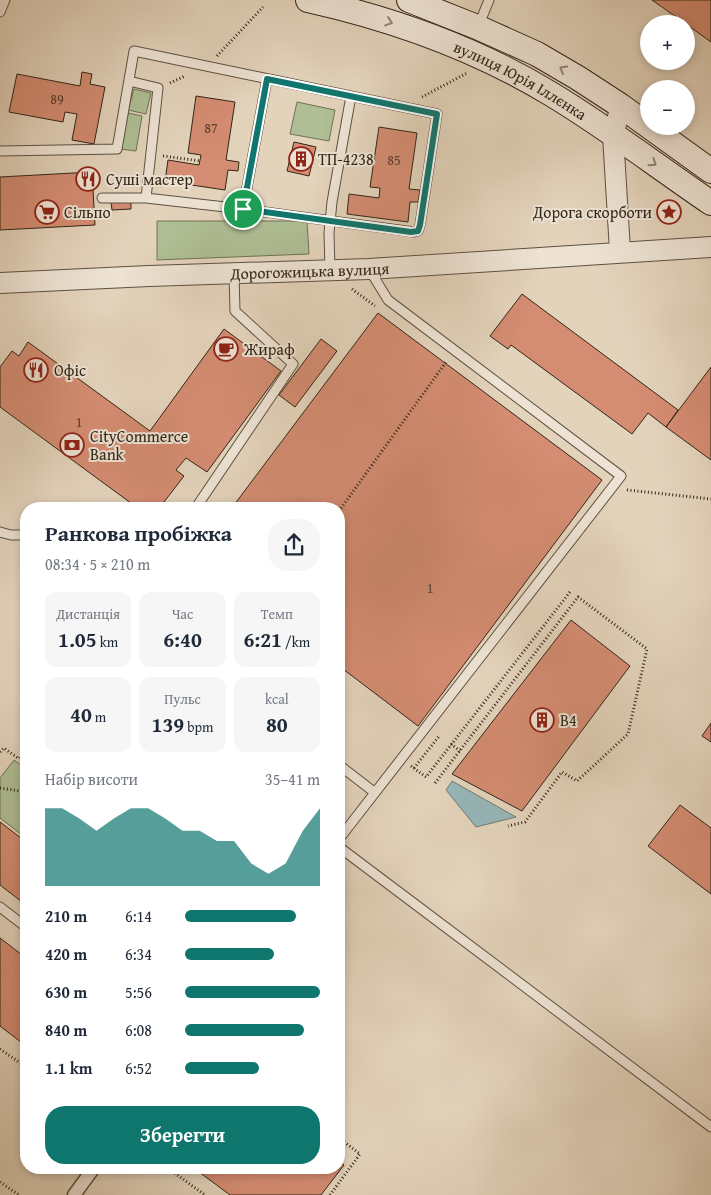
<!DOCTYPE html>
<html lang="uk">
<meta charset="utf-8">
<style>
body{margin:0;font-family:"Gentium Book Plus",serif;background:#f6f6f7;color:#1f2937;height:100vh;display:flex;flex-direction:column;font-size:19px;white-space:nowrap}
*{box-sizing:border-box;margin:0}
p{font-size:16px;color:#747a83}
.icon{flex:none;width:28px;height:28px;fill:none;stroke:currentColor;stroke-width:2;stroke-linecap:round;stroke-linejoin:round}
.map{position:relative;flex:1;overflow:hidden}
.side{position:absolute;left:20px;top:502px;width:325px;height:672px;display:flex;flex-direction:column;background:#fff;border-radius:20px;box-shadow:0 2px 8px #0003}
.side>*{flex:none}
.fabs{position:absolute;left:640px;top:15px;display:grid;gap:10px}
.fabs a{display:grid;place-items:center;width:55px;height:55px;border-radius:50%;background:#fff;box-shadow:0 2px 8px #0003;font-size:25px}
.pin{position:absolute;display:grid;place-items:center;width:42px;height:42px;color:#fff;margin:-21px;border:2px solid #fff;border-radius:50%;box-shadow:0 1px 5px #0007}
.round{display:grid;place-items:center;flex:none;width:52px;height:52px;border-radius:20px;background:#f6f6f7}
.headline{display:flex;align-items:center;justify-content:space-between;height:85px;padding:0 25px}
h1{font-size:22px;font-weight:600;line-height:38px}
.stats{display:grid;grid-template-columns:repeat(3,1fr);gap:8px;height:85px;padding:5px 25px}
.stats div{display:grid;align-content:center;border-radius:12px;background:#f6f6f7;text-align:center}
.stats b{font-size:21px;font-weight:600}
.stats small{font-size:14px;font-weight:400}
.stats p{font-size:14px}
.chart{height:140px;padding:10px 25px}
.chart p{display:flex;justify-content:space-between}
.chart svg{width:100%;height:90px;margin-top:5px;fill:#0f766e;opacity:.7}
.cta{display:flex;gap:10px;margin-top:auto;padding:10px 25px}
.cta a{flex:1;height:58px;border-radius:20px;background:#0f766e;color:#fff;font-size:20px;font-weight:600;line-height:58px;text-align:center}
ul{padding:0 25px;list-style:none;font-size:16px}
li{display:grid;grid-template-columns:80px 60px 1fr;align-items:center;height:38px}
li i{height:12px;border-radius:6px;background:#0f766e}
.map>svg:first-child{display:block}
.green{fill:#afbe94;stroke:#707256}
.water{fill:#97b6b9;stroke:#6e7c78}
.building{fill:#d48c72;stroke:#312617}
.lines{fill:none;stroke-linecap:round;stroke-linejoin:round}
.service-casing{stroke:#5e5140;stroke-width:11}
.pedestrian-casing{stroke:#5e5140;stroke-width:15}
.tertiary-casing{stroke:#5e5140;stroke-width:22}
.secondary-casing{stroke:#312617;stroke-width:26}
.path{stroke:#312617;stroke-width:3;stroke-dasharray:1 2.5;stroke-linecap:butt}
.service{stroke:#ede2d3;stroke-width:9}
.pedestrian{stroke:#ede2d3;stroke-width:12}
.tertiary{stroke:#ede2d3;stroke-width:20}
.secondary{stroke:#ede2d3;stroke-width:24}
.oneway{stroke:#8f8475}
.route-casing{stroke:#fff;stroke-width:10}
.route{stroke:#0f766e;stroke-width:6}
.labels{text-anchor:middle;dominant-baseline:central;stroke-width:4;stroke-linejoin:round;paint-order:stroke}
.number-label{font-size:14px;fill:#5a402e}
.street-label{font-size:16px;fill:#312617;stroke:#ede2d3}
.poi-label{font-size:16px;fill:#312617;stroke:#ede2d3;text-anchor:start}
</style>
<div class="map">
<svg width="711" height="1195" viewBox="0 0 711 1195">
<rect width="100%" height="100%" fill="#e3d3bb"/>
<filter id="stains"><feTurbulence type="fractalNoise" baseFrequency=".004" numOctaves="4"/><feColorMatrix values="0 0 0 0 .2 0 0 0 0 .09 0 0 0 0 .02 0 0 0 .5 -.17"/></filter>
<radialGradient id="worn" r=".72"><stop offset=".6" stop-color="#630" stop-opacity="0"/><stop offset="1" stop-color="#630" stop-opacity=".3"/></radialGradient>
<path class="green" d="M134 89 151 93 146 114 128 110Z
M297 102 335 110 329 141 290 134Z
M128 113 142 116 136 151 120 149Z
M157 221H307L309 254 157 260Z
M14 760 26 769V838L0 818V778Z"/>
<path class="water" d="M452 781 516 817 476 827 446 790Z"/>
<path class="building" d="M652 0H711V42L686 24Z
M82 72 92 74 90 84 105 87 94 144 72 140 77 114 65 112 63 122 9 112 17 74 80 86Z
M196 96 235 102 226 160 239 162 238 171 228 170 225 190 165 181 168 160 199 165 201 155 188 153Z
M379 127 417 133 409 189 420 190 418 202H410L408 222 347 214 349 194 379 198 380 188 370 187Z
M294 142 316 147 309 176 287 171Z
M92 172 95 225 0 230V177Z
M131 201V209L112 210 111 202Z
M522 294 678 410 666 427 648 413 632 434 511 345 508 349 490 336Z
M378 313 602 480 418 726 339 666V509H231Z
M224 329 281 371 207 472 186 458 176 470 184 476 164 502 148 509H139L0 407V367L12 351 19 356 28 342 150 431Z
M321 339 337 351 295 407 279 395Z
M711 367V460L666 427Z
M571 620 630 666 522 811 452 774Z
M711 723V742L702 736Z
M680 805 711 828V894L648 846Z
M0 822 26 842V905L0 885Z
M0 938 26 958V1046L0 1026Z
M339 1161 344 1165 321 1195H230L195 1169H339Z"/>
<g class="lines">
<g class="service-casing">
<path id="service" d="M0 12 5 0
M478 27 489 0
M129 81 158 88 146 198
M0 151 117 149 134 51 437 114 420 225 418 231 414 232 243 209 146 198H102
M243 209 267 79
M330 270 329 233 332 202 351 96
M195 509 293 364 235 311 234 274
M0 532 11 535H26
M339 765 374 792
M339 839 621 476 388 300 369 269
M339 847 711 1127
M0 907 26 927"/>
</g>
<g class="pedestrian-casing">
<path id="pedestrian" d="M74 1195 93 1169"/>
</g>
<g class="tertiary-casing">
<g id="tertiary">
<path d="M620 251 613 135 621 106"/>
<path id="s1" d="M0 283 149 276 369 269 711 247"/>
</g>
</g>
<g class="secondary-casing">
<g id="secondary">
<path id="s2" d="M308 0C393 19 477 49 551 94 606 127 658 167 711 203"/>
<path d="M409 0 477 27 537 54 578 78 621 106 711 171"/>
</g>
</g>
<path class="path" d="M217 56 263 7
M170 83 185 76
M422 97 467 73
M163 156 200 161
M352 289 375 306
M627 490 711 499
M339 511 446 362
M451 744 460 751
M26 749 19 759 26 764
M0 752 4 748 19 759
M411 766 426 777 570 592
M414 768 440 735
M435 783 578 597 647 649 628 734 577 781 562 772 525 822 508 826
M0 788 26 792
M0 1049 26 1067
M169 1169 205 1195
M0 1182 19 1195
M330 1195 360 1154 339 1138"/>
<use href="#service" class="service"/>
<use href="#pedestrian" class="pedestrian"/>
<use href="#tertiary" class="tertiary"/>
<use href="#secondary" class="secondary"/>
</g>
<defs><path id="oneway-chevron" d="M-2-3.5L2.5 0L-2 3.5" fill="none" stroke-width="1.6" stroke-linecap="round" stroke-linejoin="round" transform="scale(1.25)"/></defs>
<g class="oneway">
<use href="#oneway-chevron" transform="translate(389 22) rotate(19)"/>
<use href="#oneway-chevron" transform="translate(563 69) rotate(-150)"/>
<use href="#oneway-chevron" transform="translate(653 163) rotate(35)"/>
</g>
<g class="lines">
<g class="route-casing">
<path id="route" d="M267 79 437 114 420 225 418 231 411 232 243 209Z"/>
</g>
<use href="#route" class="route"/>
</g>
<defs>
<g id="building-ring" transform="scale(1.25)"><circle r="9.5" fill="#ede2d3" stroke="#8f2418" stroke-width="1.5"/><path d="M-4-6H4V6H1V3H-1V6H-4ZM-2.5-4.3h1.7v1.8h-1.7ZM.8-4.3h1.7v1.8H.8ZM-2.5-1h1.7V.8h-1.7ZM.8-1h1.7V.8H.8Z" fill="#8f2418"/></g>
<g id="restaurant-ring" transform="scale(1.25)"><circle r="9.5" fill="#ede2d3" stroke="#8f2418" stroke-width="1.5"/><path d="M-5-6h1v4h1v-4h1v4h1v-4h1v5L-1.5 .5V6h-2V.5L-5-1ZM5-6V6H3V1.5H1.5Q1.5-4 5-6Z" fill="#8f2418"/></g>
<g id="supermarket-ring" transform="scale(1.25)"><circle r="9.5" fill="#ede2d3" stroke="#8f2418" stroke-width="1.5"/><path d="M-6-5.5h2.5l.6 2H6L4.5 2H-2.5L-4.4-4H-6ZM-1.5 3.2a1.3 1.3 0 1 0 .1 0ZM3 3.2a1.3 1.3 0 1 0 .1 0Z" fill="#8f2418"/></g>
<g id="sight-ring" transform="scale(1.25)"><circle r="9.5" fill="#ede2d3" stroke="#8f2418" stroke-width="1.5"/><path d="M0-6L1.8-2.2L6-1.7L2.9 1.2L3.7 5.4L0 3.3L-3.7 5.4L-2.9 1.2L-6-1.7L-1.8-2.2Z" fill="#8f2418"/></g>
<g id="cafe-ring" transform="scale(1.25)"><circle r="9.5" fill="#ede2d3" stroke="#8f2418" stroke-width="1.5"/><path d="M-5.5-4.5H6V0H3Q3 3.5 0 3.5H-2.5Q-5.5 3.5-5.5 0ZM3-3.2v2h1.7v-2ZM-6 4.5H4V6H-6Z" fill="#8f2418"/></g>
<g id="bank-ring" transform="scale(1.25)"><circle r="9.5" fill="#ede2d3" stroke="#8f2418" stroke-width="1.5"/><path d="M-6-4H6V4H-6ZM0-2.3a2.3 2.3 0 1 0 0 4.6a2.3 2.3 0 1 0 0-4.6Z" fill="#8f2418"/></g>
</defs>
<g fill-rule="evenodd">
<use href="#building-ring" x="301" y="159"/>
<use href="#restaurant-ring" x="88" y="179"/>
<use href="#supermarket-ring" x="47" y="212"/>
<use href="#sight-ring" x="669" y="212"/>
<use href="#cafe-ring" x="226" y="349"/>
<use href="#restaurant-ring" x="36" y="370"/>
<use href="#bank-ring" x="72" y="445"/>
<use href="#building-ring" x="542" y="720"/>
</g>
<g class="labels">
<g class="number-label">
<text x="57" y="99">89</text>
<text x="211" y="128">87</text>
<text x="394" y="160">85</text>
<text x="79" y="422">1</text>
<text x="430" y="588">1</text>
</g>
<g class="street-label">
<text stroke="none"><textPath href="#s2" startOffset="228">вулиця Юрія Іллєнка</textPath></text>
<text stroke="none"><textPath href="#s1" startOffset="310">Дорогожицька вулиця</textPath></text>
</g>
<g class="poi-label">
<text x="318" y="159">ТП-4238</text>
<text x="106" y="179">Суші мастер</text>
<text x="64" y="212">Сільпо</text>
<text x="652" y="212" text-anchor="end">Дорога скорботи</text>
<text x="244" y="349">Жираф</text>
<text x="54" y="370">Офіс</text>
<text x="90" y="436">CityCommerce<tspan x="90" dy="18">Bank</tspan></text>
<text x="560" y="720">B4</text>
</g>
</g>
<rect width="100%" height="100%" filter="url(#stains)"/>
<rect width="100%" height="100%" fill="url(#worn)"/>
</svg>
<div class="fabs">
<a>+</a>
<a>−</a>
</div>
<div class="pin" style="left:243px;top:209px;background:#1e9e55"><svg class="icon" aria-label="arrive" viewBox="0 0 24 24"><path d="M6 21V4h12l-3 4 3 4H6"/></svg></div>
<section class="side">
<div class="headline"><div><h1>Ранкова пробіжка</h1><p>08:34 · 5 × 210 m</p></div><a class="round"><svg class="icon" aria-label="share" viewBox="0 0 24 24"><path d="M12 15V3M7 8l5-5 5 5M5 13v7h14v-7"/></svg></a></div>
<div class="stats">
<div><p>Дистанція</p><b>1.05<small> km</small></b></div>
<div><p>Час</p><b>6:40</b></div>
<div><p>Темп</p><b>6:21<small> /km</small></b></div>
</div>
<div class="stats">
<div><b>40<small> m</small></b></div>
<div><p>Пульс</p><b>139<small> bpm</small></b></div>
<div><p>kcal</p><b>80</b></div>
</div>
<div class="chart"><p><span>Набір висоти</span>35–41 m</p>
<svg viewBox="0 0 160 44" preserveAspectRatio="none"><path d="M0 44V6L10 6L20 11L30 17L40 11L50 6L60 6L70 11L80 17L90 17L100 22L110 22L120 33L130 38L140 33L150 17L160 6V44z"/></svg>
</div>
<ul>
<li><b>210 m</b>6:14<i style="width:82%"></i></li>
<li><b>420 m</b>6:34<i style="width:66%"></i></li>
<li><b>630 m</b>5:56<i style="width:100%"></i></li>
<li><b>840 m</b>6:08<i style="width:88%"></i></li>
<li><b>1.1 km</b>6:52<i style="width:55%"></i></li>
</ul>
<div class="cta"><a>Зберегти</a></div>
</section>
</div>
